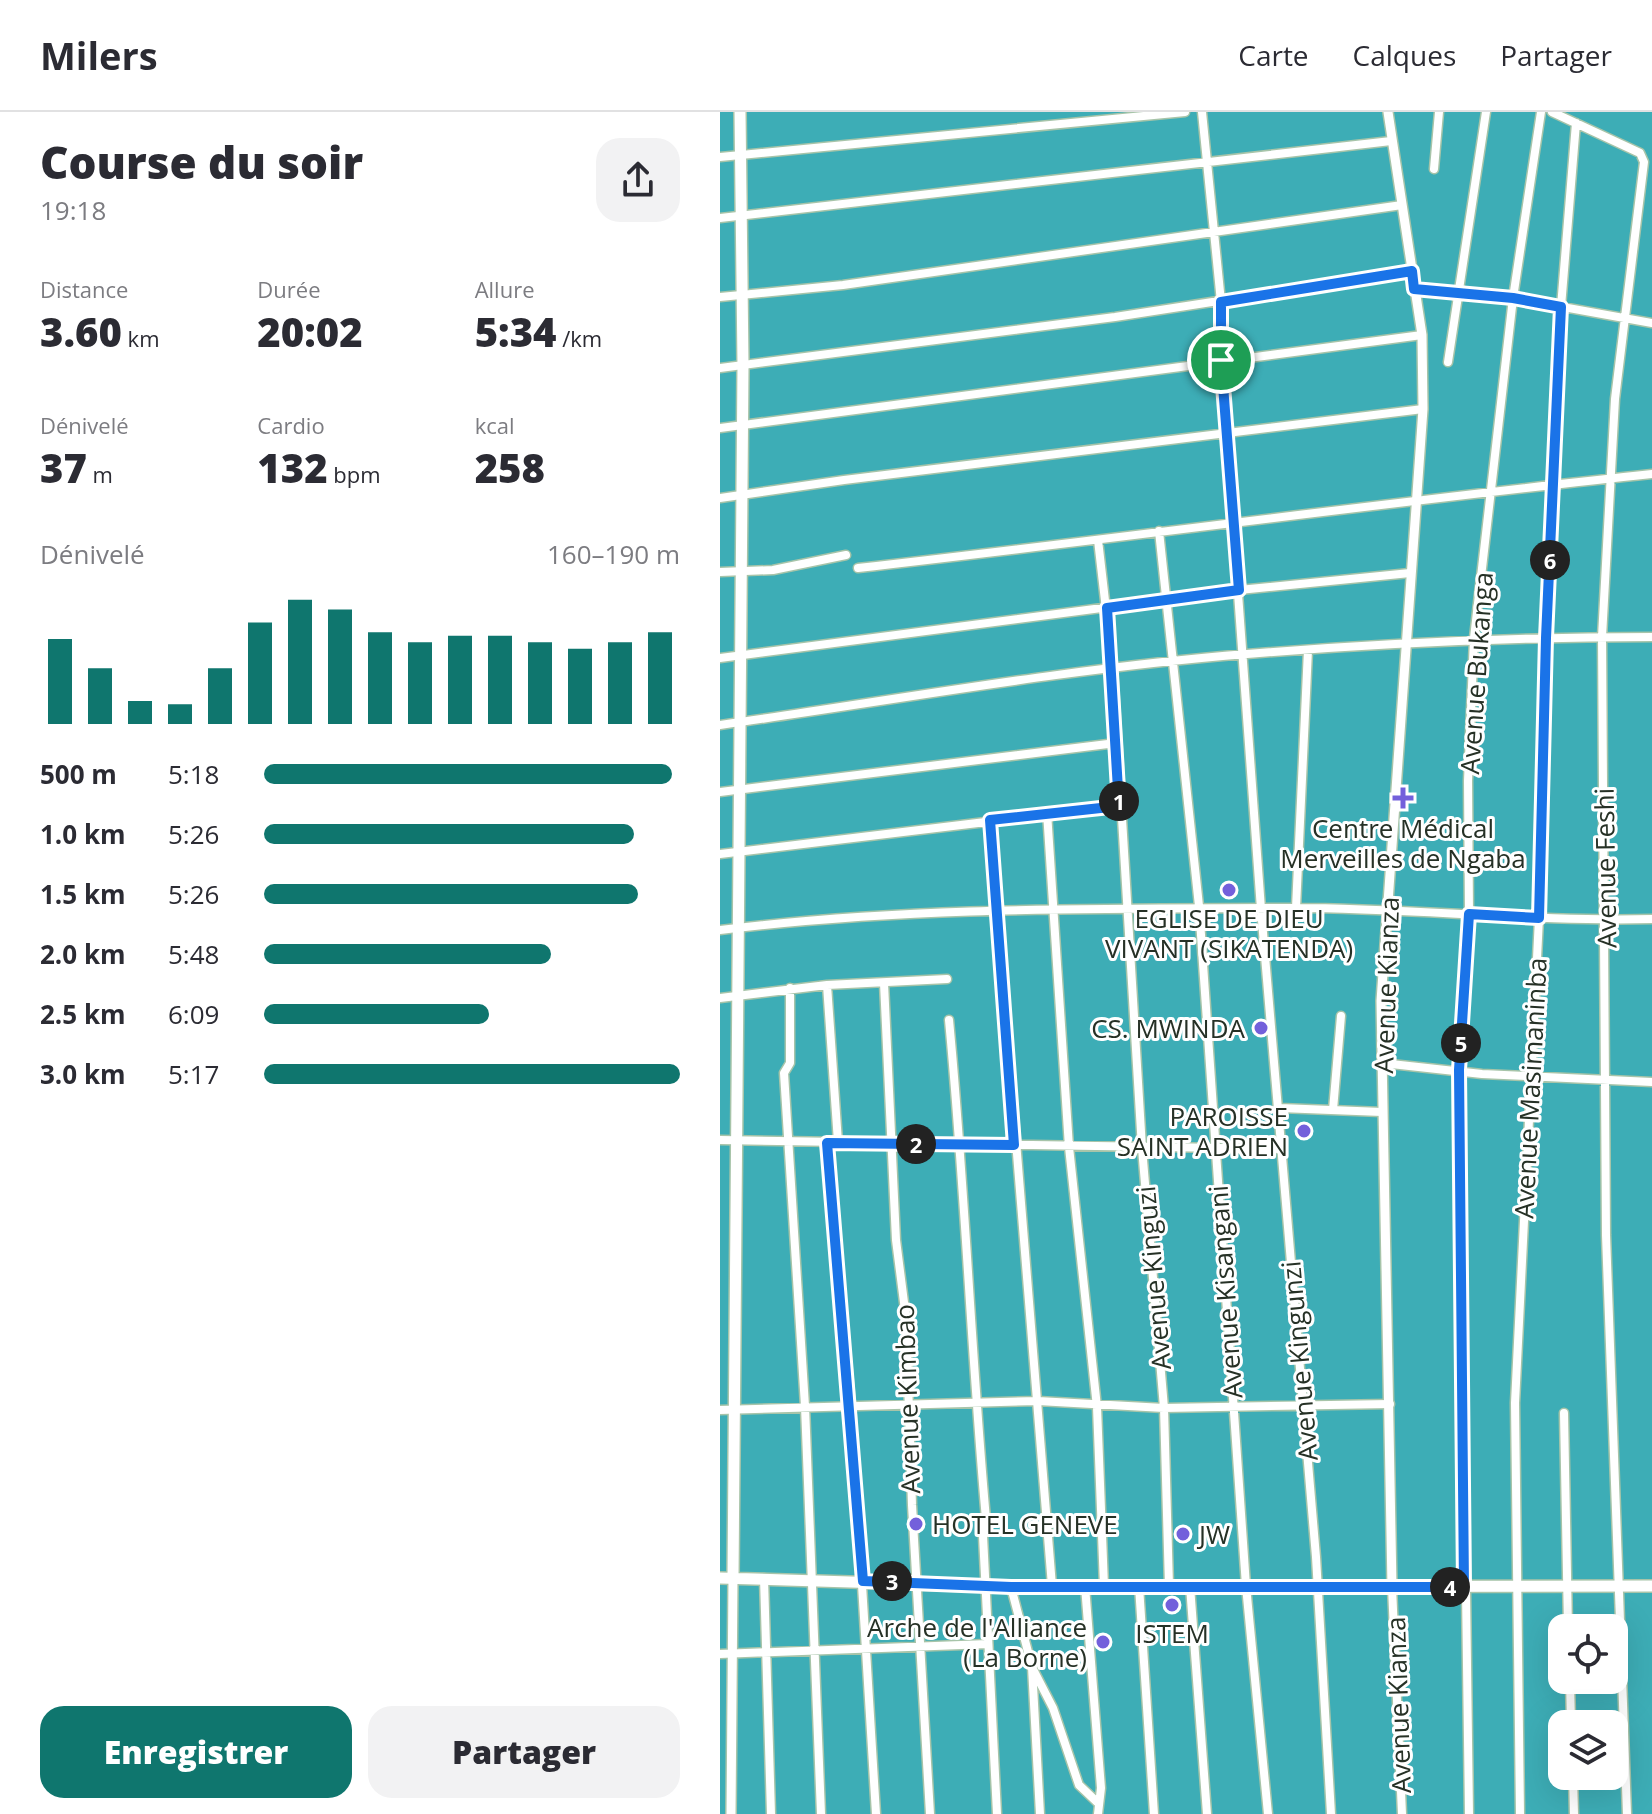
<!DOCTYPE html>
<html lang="fr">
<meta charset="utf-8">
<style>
body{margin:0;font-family:"Open Sans",sans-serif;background:#f2f2f3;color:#2b2b33;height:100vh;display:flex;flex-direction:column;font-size:30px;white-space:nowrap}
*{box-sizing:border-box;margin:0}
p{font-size:26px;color:#7c7c81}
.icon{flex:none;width:44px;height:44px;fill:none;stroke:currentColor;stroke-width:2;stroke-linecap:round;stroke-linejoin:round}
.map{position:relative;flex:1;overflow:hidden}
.drawer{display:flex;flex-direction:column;background:#fff;width:720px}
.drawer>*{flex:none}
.buttons{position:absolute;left:828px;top:1502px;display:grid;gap:16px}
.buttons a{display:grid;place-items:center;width:80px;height:80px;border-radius:16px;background:#fff;box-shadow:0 8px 32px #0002;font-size:40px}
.pin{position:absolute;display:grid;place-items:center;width:68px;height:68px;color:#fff;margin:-34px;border:4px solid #fff;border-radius:50%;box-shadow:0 2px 8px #0007}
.km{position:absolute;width:40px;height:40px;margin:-20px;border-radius:50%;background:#222;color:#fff;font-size:22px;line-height:40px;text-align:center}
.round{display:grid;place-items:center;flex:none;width:84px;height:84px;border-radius:24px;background:#f2f2f3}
.summary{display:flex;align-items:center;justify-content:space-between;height:136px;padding:0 40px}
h1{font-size:44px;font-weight:800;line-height:60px}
.figures{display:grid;grid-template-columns:repeat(3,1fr);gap:12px;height:136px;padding:8px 40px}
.figures div{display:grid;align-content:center}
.figures b{font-size:40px;font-weight:800}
.figures small{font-size:22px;font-weight:400}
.figures p{font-size:22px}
.chart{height:224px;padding:16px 40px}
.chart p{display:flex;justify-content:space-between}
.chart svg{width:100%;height:144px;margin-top:8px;stroke:#0f766e;stroke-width:6}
.action{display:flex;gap:16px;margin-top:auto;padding:16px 40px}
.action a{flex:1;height:92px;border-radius:24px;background:#0f766e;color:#fff;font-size:32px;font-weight:800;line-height:92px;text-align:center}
.action a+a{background:#f2f2f3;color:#2b2b33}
ul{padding:0 40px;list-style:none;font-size:26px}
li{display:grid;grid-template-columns:128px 96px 1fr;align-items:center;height:60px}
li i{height:20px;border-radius:10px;background:#0f766e}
header{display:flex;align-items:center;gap:48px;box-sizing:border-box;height:112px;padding:0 40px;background:#fff;border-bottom:2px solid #e1e1e2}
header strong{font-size:38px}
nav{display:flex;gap:44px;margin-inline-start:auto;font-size:28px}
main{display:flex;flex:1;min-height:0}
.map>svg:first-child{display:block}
.water{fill:#3dadb6;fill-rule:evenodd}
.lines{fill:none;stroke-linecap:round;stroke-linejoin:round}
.minor-casing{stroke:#a7c4a9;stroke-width:11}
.tertiary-casing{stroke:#a7c4a9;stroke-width:12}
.secondary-casing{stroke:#a7c4a9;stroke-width:14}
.minor{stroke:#fff;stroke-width:8}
.tertiary{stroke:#fff;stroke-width:9}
.secondary{stroke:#fff;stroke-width:11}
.route-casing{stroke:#fff;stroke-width:16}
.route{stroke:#1a73e8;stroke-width:10}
.poi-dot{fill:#7360db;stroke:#fff;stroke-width:3}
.labels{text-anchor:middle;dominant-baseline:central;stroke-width:6;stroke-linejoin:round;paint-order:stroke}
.street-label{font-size:26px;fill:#263126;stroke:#fff}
.poi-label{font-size:26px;fill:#263126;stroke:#fff}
</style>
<header>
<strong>Milers</strong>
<nav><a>Carte</a><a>Calques</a><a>Partager</a></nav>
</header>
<main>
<section class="drawer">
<div class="summary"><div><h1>Course du soir</h1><p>19:18</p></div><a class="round"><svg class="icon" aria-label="share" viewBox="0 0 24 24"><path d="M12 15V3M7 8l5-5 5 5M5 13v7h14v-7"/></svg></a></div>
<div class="figures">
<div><p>Distance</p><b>3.60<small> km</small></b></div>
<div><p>Durée</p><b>20:02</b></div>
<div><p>Allure</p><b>5:34<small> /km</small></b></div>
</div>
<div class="figures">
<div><p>Dénivelé</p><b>37<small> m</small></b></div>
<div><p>Cardio</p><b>132<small> bpm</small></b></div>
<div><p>kcal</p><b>258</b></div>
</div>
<div class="chart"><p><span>Dénivelé</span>160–190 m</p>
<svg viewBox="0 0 160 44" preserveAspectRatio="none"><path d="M5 44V18M15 44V27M25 44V37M35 44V38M45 44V27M55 44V13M65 44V6M75 44V9M85 44V16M95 44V19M105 44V17M115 44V17M125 44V19M135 44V21M145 44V19M155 44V16"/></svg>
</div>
<ul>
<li><b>500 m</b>5:18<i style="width:98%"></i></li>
<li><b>1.0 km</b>5:26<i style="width:89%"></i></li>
<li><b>1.5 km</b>5:26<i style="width:90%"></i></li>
<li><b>2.0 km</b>5:48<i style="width:69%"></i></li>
<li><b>2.5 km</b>6:09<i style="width:54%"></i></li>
<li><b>3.0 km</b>5:17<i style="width:100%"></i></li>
</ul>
<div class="action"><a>Enregistrer</a><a>Partager</a></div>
</section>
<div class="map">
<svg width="932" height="1702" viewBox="0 0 932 1702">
<rect width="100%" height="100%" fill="#dcfbde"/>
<path class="water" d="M0 0H932V1702H0ZM842 1516H894V1568H842ZM842 1612H894V1664H842Z"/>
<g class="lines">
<g class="minor-casing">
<path id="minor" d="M482 0 501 190V248L541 797 596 1445 611 1702
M832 0 920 41 924 50 895 287 882 525 886 1123 907 1702
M0 45 465 0
M714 57 719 0
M0 106 671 29
M694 177 793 186 932 211
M0 185 123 173 682 93
M728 250 766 0
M0 256 395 205 692 159
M0 316 702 223
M0 386 124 368 703 297
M439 419 479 794 526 1474 548 1702
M378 428 393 558 422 1036 444 1296 449 1474
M138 456C403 426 667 390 932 362
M0 460 53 458 126 443
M0 546 519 478 690 461
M0 613C175 588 351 556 527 542 662 531 797 525 932 525
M0 680 396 631
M327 700 349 1035 377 1295 384 1474
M270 708 332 1474
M0 742 399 694
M576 796 588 538
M0 818C191 794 383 797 575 796 694 796 813 810 932 807
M164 871 176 1128 186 1206 192 1393 210 1702
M107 873 118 1030
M70 876V951L64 961 85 1294 101 1702
M0 886 107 873 227 867
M229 908C245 1075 251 1241 266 1407L263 1424 277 1702
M662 951 762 962 932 970
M560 996 662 1000
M613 998 621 904
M0 1028 562 1037
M107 1031 131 1293 156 1702
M0 1298 318 1289 444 1296 670 1292
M844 1301 848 1516
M44 1466 51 1702
M365 1474 381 1676 378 1702
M419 1474 434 1702
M470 1474 487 1702
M291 1475 312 1555 320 1702
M672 1475 682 1702
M0 1542 268 1532
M314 1559 333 1596 359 1673 377 1690
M850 1568 851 1612
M853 1664 854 1702
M749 1702 739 958 749 802 748 669 754 526 793 186 821 0
M800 1702 795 1291 819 806 826 526 841 195 856 11"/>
</g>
<g class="tertiary-casing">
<path id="tertiary" d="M668 0 702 223 703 297 661 889 672 1475
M11 1702 13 1466"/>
</g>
<g class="secondary-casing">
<path id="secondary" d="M0 1466 291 1475 932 1474
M13 1466 23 253 20 0"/>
</g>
<use href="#minor" class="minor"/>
<use href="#tertiary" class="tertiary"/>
<use href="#secondary" class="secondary"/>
</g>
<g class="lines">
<g class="route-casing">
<path id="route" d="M692 159 694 177 793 186 841 195 826 526 819 806 749 802 739 958 744 1475H291L143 1469 107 1031 294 1033 270 708 399 694 387 496 519 478 501 248V190Z"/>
</g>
<use href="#route" class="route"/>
</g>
<g class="poi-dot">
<path d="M679 674h8v8h8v8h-8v8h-8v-8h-8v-8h8z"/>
<circle cx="509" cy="778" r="8"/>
<circle cx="541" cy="916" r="8"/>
<circle cx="584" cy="1019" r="8"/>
<circle cx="196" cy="1412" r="8"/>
<circle cx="463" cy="1422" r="8"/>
<circle cx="452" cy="1493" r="8"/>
<circle cx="383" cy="1530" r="8"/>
</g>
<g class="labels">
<g class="street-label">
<text transform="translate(756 561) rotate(-86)">Avenue Bukanga</text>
<text transform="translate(885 756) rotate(-91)">Avenue Feshi</text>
<text transform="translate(666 873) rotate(-88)">Avenue Kianza</text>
<text transform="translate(810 976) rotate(-87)">Avenue Masimaninba</text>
<text transform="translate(433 1166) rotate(-95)">Avenue Kinguzi</text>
<text transform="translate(505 1180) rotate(-94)">Avenue Kisangani</text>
<text transform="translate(579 1249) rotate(-95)">Avenue Kingunzi</text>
<text transform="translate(187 1287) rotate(-92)">Avenue Kimbao</text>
<text transform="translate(678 1593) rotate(-92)">Avenue Kianza</text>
</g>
<g class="poi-label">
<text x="683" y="716">Centre Médical<tspan x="683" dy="30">Merveilles de Ngaba</tspan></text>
<text x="509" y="806">EGLISE DE DIEU<tspan x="509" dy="30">VIVANT (SIKATENDA)</tspan></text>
<text x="525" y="916" text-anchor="end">CS. MWINDA</text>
<text x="568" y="1004" text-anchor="end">PAROISSE<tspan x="568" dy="30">SAINT ADRIEN</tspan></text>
<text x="212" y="1412" text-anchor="start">HOTEL GENEVE</text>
<text x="479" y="1422" text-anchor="start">JW</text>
<text x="367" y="1515" text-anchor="end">Arche de l'Alliance<tspan x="367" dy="30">(La Borne)</tspan></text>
<text x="452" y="1521">ISTEM</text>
</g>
</g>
</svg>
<div class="buttons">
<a><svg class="icon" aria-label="locate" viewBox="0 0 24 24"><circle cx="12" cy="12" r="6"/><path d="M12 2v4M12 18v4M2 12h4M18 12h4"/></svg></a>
<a><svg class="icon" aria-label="layers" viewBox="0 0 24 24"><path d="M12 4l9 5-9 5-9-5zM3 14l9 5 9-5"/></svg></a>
</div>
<div class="pin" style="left:501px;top:248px;background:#1e9e55"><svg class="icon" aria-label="arrive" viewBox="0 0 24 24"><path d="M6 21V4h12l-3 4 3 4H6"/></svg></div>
<b class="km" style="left:399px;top:689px">1</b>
<b class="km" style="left:196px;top:1032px">2</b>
<b class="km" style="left:172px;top:1469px">3</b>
<b class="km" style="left:730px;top:1475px">4</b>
<b class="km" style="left:741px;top:931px">5</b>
<b class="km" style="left:830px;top:448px">6</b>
</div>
</main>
